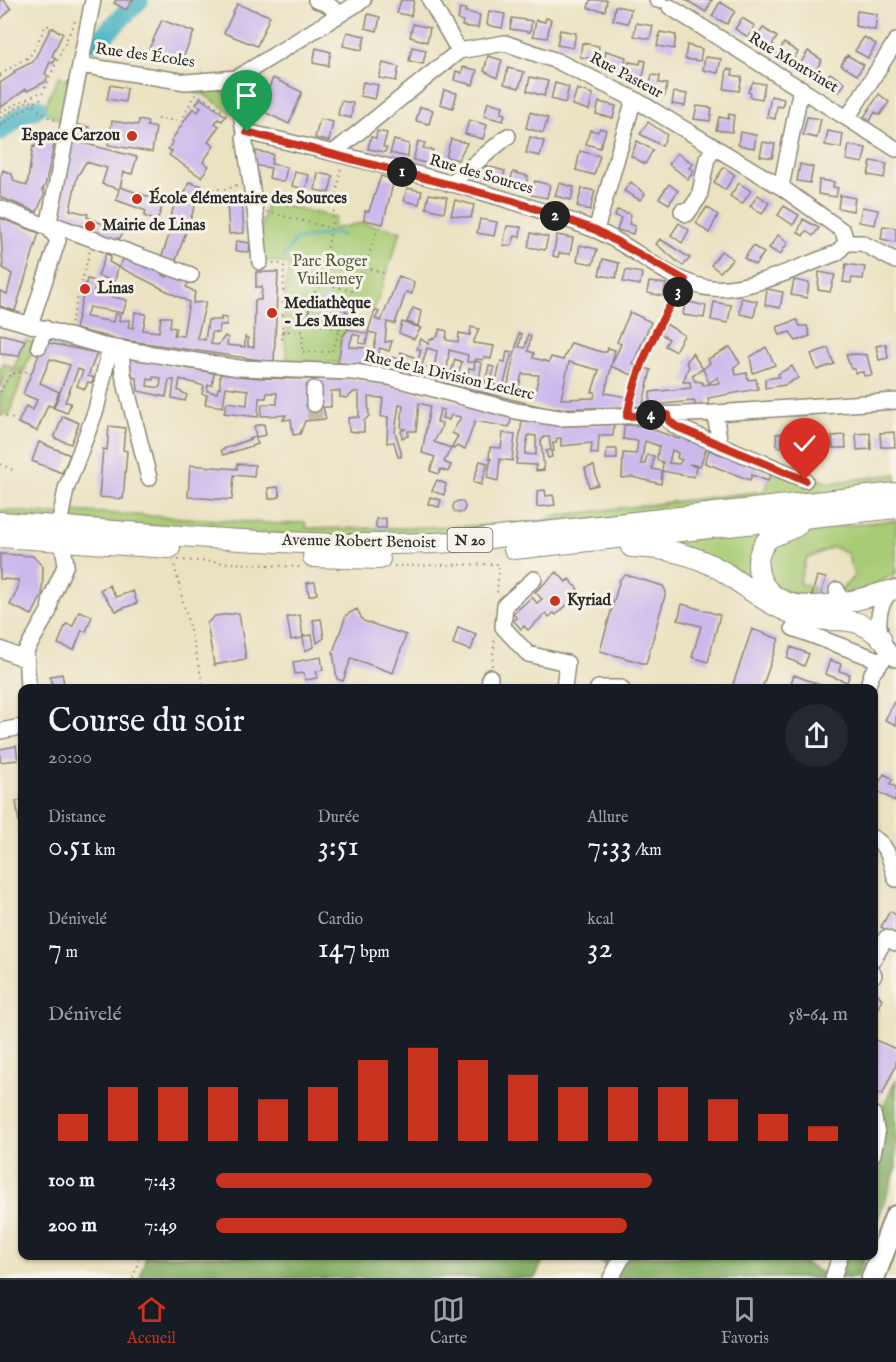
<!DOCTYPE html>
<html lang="fr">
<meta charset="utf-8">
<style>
body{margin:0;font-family:"IM FELL English",serif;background:#242831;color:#f1f3f6;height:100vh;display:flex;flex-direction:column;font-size:22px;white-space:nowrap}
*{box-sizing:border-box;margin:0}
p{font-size:20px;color:#9ea1a6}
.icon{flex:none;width:33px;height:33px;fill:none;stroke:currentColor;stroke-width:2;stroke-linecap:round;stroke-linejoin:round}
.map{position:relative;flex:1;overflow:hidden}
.details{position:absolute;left:18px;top:684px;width:860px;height:576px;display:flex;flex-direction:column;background:#171b24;border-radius:12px;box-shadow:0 2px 4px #0004}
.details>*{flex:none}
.pin{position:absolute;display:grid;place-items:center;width:51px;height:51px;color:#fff;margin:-62px -26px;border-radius:50% 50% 50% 0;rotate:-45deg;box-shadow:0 0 6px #0007}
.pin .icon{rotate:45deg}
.km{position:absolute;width:30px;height:30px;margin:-15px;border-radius:50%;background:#222;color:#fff;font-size:16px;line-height:30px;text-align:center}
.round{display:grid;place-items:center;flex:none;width:63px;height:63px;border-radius:32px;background:#242831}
.head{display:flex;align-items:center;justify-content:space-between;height:102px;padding:0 30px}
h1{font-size:33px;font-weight:600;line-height:45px}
.stats{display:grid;grid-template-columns:repeat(3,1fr);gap:9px;height:102px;padding:6px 30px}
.stats div{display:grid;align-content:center}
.stats b{font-size:30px;font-weight:600}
.stats small{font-size:16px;font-weight:400}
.stats p{font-size:16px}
.chart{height:168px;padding:12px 30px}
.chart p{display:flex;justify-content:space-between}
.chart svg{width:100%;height:108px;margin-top:6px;stroke:#c8321e;stroke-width:6}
ul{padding:0 30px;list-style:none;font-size:20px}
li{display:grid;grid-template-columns:96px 72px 1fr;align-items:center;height:45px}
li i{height:15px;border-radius:8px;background:#c8321e}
.tab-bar{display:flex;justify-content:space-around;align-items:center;height:84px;border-top:2px solid #363941;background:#171b24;font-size:16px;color:#9ea1a6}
.tab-bar a{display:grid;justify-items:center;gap:3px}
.tab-bar .on{color:#c8321e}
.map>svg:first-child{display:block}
.green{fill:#a8cb74;stroke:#6a7b50;stroke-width:1.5}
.forest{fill:#86af66;stroke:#586d48;stroke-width:1.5}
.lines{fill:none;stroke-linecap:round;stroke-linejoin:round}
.stream{stroke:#45b2c1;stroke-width:3}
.river{stroke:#45b2c1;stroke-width:20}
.building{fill:#ccb9ec;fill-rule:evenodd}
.minor-tunnel{stroke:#c5bda3;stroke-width:15;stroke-dasharray:15 8;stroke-linecap:butt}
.minor-casing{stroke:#8b8676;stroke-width:18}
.major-casing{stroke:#8b8676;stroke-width:22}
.highway-casing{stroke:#8b8676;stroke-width:26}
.path{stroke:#8b8676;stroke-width:2;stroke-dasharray:1.5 4.5;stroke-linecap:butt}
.minor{stroke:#fff;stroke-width:15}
.major{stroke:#fff;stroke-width:20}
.highway{stroke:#fff;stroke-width:22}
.route-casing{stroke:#fff;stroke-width:12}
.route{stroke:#c8321e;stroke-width:8}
.poi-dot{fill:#c8321e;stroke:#f7f3e8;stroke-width:2}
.labels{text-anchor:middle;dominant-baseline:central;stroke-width:6;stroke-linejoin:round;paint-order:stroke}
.shield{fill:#f7f3e8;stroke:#686764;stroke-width:1.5}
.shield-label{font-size:15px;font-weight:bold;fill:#2b2b2b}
.street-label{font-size:16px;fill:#2b2b2b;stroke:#f7f3e8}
.poi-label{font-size:16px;font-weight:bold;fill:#2b2b2b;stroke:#f7f3e8;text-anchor:start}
.park-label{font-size:16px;fill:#505b41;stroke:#f7f3e8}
</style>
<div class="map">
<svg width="896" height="1278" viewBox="0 0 896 1278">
<rect width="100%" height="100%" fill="#f7f3e8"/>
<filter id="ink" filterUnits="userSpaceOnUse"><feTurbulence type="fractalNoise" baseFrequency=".0167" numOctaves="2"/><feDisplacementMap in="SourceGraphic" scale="12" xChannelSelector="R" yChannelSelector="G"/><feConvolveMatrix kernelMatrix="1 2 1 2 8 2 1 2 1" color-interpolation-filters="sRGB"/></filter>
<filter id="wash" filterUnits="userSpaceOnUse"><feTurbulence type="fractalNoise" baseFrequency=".008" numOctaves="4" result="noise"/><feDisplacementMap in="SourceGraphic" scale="24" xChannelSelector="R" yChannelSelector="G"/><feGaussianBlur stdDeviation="1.35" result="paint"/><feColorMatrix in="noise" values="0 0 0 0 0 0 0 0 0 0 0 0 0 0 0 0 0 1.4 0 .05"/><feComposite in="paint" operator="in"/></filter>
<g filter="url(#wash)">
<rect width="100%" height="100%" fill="#ebe2c1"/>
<path class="green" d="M59 76 69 81 61 121 43 110Z
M195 90H219L230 95 233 114 203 94 195 93Z
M267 201 335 217 333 229 362 223 401 231 374 310 356 303 348 329 342 338 338 363 287 360 284 333H288V327L284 326 286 278H289V264L262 260 260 232Z
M25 340 35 343 25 369 8 373 0 388V370L3 363 14 368Z
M24 372 9 416 0 412V396L11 376Z
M771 474 808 475 829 483 896 474V485L475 534 353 539 0 516V510L67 515 68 511 284 524 305 522 307 528C360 530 412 527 464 526 492 525 531 530 555 516L765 491Z
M896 520V573L859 594 843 598 841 590 854 576 847 553 833 547 806 559 799 583 814 588 813 595 820 597 809 603 769 583 766 550 795 531Z
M765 530 757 580 834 617 664 540Z"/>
<path class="forest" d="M896 1079V1169L873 1233 876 1121Z
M146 1256H545L535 1278H140Z
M593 1256H791L831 1278H614L600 1259Z
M840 1256H865L857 1278H833Z"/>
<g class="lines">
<path class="stream" d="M284 256 295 240 336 233 342 235"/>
<path class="river" d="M90 41H98L139 0
M0 131 25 113 37 108"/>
</g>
<g id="blocks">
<path class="building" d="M0 0H4L11 9 0 20Z
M116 0H133L126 10 114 3Z
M401 0H414L411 16 397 13Z
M590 0H607L605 11 588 8Z
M686 0H712L706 12Z
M720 2 735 11 727 24 712 16Z
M237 4 270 16 257 46 224 33Z
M615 6 631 9 628 23 613 20Z
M460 8 466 9 465 12 480 15 478 28 462 26 463 21 458 20Z
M489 11 505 14 502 28 487 25Z
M857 11 877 14 875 30 855 26Z
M368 14 380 17 377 31 365 28Z
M512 18 532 21 530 32 510 29Z
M546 18 551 19 547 38 533 36 536 20 545 22Z
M742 18 755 26 748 37 735 29Z
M162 20 194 32 181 62 149 49Z
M636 23 653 26 650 39 634 36Z
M413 24 430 28 427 42 410 37Z
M51 28 63 33 52 56 56 58 53 63 50 62 45 74 48 76 45 82 27 91 26 89 0 108V83L15 73 14 71 33 62Z
M763 28 777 37 770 49 755 40Z
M560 30 576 33 573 48 557 45Z
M347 32 365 36 362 50 343 46Z
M660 32 676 35 674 49 657 46Z
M864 37 876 44 868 58 855 51Z
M582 43 599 46 597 60 580 57Z
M784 43 798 52 791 63 777 55Z
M687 45 702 49 700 61 685 59Z
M412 47 426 50 423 64 409 61Z
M316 48 331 52 328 66 313 63Z
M606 51 626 57 623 72 603 70Z
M808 51 822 60 814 73 800 64Z
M847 55 864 65 857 75 841 65Z
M488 56 502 60 497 78 484 71Z
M705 57 721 59 718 73 703 70Z
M641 60 646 61 643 77 638 76 636 83 626 82 629 62 640 64Z
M383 63 399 67 396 81 379 78Z
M463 67 477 70 473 85 454 80 456 71 462 73Z
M508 68 524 72 519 88 504 84Z
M727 69 733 70 732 75 742 77 739 91 724 89Z
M830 73 845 83 839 92 824 82Z
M652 75 660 76 659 83 667 84 665 96 648 93Z
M530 77 548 81 544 96 527 91Z
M273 78 302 92 289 124 260 110Z
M363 82 378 85 375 99 360 96Z
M753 82 765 84 762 99 750 97 751 93 748 92Z
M555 83 569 87 565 103 551 99Z
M110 85 127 88 125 102 107 99Z
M577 89 593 94 589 110 572 105Z
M444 90 457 93 453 108 440 104Z
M674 92 687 94 685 106 672 104Z
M879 94 889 102 880 115 875 112 870 121 864 117Z
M771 96 784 99 782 107 777 106 775 119 767 117Z
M200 98 226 116 222 121 218 119 215 123 219 126 208 142 214 146 203 162 209 166 201 177 169 155 172 151 168 149 173 142 171 141 193 108 198 112 201 107 196 104Z
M341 101 353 103 351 118 338 115Z
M488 102 503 106 501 113 505 114 503 121 484 116Z
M599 102 616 106 613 118 596 114Z
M697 106 712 108 710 121 694 119Z
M420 107 433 110 429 124 416 121Z
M530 112 548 118 543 133 526 128Z
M729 114 734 115 732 132 716 130 719 117 728 119Z
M807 117 821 119 817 138 803 135Z
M320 119 333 122 329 141 315 138Z
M139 120 148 122 147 126 156 128 152 152 108 145 112 121 138 125Z
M469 120 487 125 483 139 465 134Z
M648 122 667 135 662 146 640 134Z
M79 125 90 127 87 138 76 136Z
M600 128 606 130 600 148 586 144 590 130 598 132Z
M377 131 387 133 383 147 387 148 385 152 368 149 371 137 376 138Z
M828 131 843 134 841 148 825 145Z
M740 132 756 135 754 148 738 145Z
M37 137 55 141 45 186 42 190H44V195L37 212 2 198 0 196V178L3 170 12 174 14 181 27 186 33 146 35 147Z
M530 137 544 141 540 156 526 153Z
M451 139 467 143 458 160 446 157Z
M71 140 137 157 132 174 124 172 120 187 164 202 157 221 144 216 146 211 116 200 119 189 102 184 107 168 86 162 77 177 70 210 88 214 87 217 123 233 119 239 117 238 114 242 55 218Z
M394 140 409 144 408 157 390 153Z
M418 141 425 143 423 148 433 150 429 164 413 160Z
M637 141 653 150 645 164 631 156Z
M763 142 775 144 772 158 760 156Z
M849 145 866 148 863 163 846 160Z
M256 151 273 154 271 164 287 167 284 182 269 178 271 168 253 165Z
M580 151 600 156 594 175 576 170Z
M677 153 693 164 689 168 694 171 688 179 669 164Z
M871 161 887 164 884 178 868 175Z
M800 164 813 167 810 183 797 181Z
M486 166 505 171 501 184 482 179Z
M724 167 735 175 725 190 714 182Z
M295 172 309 175 306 189 292 186Z
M513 172 528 176 524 190 509 186Z
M318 173 333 176 329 193 315 190Z
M381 176 394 180 383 224 364 220 365 211H369Z
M819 180 834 182 833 187 838 188 836 197 818 194Z
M535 181 550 185 547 198 531 195Z
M189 182 202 186 175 263 161 258 175 219 170 217 177 198 182 200Z
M631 182 645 194 640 200 624 191Z
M559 183 574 187 571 200 555 196Z
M739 183 751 191 742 204 730 196Z
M669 184 678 191 669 204 659 198Z
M407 188 422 191 419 204 404 201Z
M582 188 595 191 590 210 577 206Z
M429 194 447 197 444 212 426 208Z
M758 195 769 203 762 214 750 206Z
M840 195 855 198 853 211 838 208Z
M455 200 474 205 471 218 451 215Z
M242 201 244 233 229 234 227 202Z
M784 206 799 215 793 225 778 215Z
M707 207 718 215 709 233 696 223Z
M862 207 878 210 875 225 859 222Z
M617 210 631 214 629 224 635 226 633 234 617 230 621 218 615 216Z
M0 218 39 233 15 311 0 306V291L7 294 12 274 3 268Z
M480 219 497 222 494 236 477 233Z
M803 219 819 228 813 236 806 231 803 236 798 232Z
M679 223 689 230 682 243 671 235Z
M507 226 521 227 520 237 515 236 511 246 503 245Z
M883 226 896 228V242L881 239Z
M531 233 548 237 545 250 528 247Z
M557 235 573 238 570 254 559 253 558 257 553 256Z
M778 235 788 242 780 255 769 248Z
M660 239 690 258 683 266 656 244Z
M236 241 250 243 249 252 235 251Z
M580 245 597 249 593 264 577 261Z
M753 246 764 253 755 265 744 258Z
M721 251 733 259 720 272 711 265Z
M106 253 111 256 109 262 118 267 115 281 98 276Z
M125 256 165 269 162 275 167 277 169 274 189 281 186 287 195 292 193 303 206 302 197 338 205 340 208 320H221V317L227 318 226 325H220L219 333 212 332 211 344 218 345 225 336 228 338 227 345 245 347V337L248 338V347H254L255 300H261L262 287H256V272H278L274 362 117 339 75 329 87 279 96 281 94 290 105 293 104 295 127 300 123 313 89 307 86 317 113 322 115 314 120 315 119 321 130 320 128 327 133 328 135 312 146 314 143 330 159 332 161 317H171L170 327 176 328 174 335 183 336 189 302 119 267Z
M603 259 619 263 616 278 599 275Z
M846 264 865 267 863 279 852 278 851 283 843 282Z
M626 270 642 273 640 285 623 282Z
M819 272 835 275 830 292 818 290Z
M399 276 414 282 412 294 406 292 395 324 387 322 385 342 392 341 389 351 380 348 378 355 388 357 383 369 371 365 338 363 342 337 348 329 368 334 366 344 359 343 360 336 353 334 349 347 370 348V352L373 353 377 334 368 332 372 319 375 311 379 312 375 319 381 321Z
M794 280 809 283 807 298 791 295Z
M649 282 666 284 663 296 647 293Z
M767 289 783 292 780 308 765 305Z
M323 297 347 304 345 311 350 312 347 324 308 314 311 302 321 304Z
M741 298 757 301 754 317 740 314Z
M685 301 706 306 704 318 683 315Z
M714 302 731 305 728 323 711 320Z
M413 308 421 311 418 326 407 322Z
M630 312 651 322 633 364 637 366 632 375 611 366 621 344 617 342Z
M797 320 800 326H807L810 336 796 341 790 332 780 335 777 327Z
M402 322 421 328 414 339 399 333Z
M666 324 684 335 675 351 665 346 669 339 661 334Z
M471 327 479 329 473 343 494 346 491 359 484 357 483 360 476 359 475 362H467L468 355 449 350 447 372 451 373 455 359 462 362 458 374 468 376 469 368 474 369 475 361 482 363 479 380 485 382 489 366 494 367 491 384 495 385 501 361 505 362 507 351 512 352 503 388 507 389 519 333 522 334 519 347 525 348 528 335 531 336 528 351 534 353 533 358 549 362 551 357 563 360 571 343 602 352H607L608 348 615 350 605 393 627 397 625 407 551 409 389 369 392 357 399 359 401 352 414 357 413 362 417 363 421 350 417 349 421 339 428 344 429 340 437 337 440 329 447 331 446 340 458 342 459 333 470 335ZM427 348 437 351 434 369 422 366ZM569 362 599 370 592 392H595L594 398 561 399ZM522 374 539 375 534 396 518 391Z
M0 334 25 340 19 356 0 354Z
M44 342 97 353 88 376 94 378 92 383 88 382 85 389 77 386 83 371 78 369 65 402 71 403 67 413 54 408 70 365 50 359 40 383 59 392 53 407 48 405 37 431 18 423 26 406 33 410 37 400 23 394Z
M886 344 888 358 879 360 876 346Z
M730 347 740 363 734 367 736 375 747 373 748 380 756 379 758 389 708 398 709 404 696 406 694 401 632 407 642 367 651 370 643 403 650 402V392L691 388 690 382H683L689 366 686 363 692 353 703 369 692 375 695 381 702 382 703 385 719 383 718 377 709 383 703 369 710 363 708 359Z
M766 347 775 365 753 373 750 357Z
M828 348 834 364 817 370 811 354Z
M856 354 867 355 872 375 864 376 863 372 855 373V369H851L846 355Z
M130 358 214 373 212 385H208L207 391 217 393 218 388H220V374L260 378 355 380 389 385 512 417 509 427 475 421 465 449 456 446 454 449 451 448 444 462 451 465 448 472 441 469 439 474 430 471 435 457 422 453 430 406 419 403 416 431H408V436L402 438 401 431 405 429 401 428 403 405 399 404 395 432 401 451V457H398L394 442 387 443 388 417H381L383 398 368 397 369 416 364 421V432H357L349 431 348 418 359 417V392H354L347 398 340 397V391H331V407H323L326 419 305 421 300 434 293 435 291 419 283 420 286 415 261 416 262 404H277V393H267L266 398H259L258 417 224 413 227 402 247 405 248 390 226 387 223 407 205 404 207 395 202 394 204 386 180 379 178 390 187 395 185 401 172 398 174 380H169L166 397 138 391 137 378 132 377V373L126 372 127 361ZM153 377 161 378 160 388 147 386 148 379 153 380ZM440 409 444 410 442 418 449 420 451 415 461 417 452 433 458 436 451 448 434 442 441 429 442 423 437 422Z
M792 366 798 378 785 385 765 388V379L779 377 778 374Z
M63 416 79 423 71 444 54 438Z
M522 420 568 426 614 424 613 436H599L598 454 591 453 592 443 561 446V438H557L556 443H553L554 451H551L552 457 548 458 546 451 551 450 549 437H544L541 441 544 470 536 471V465L516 464ZM528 435 536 436V455L525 454Z
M264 424 266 435 256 437 254 426Z
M624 425 643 426 679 439 681 435 707 447 700 466 689 464 696 467 694 477 662 471 663 462 658 461 657 457 659 446 645 441 641 464H645L647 455 654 456 652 469 662 471 661 484 633 477 622 478 623 453 636 454 638 441 623 439ZM672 450 678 453 677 458 682 460 679 464 669 463Z
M109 426 125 428 123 450 127 451 123 499 99 497 103 449 107 450Z
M822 432 823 452H814V447H809L808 433Z
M894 432 895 447H881L880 433Z
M503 433 515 435 512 461 500 459 498 481 487 478 491 459 489 458 490 447 501 448Z
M794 433 795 446 777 447 776 434Z
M870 433 871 449 857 450 856 434Z
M845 435 846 448H833L832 436Z
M255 437 258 444 223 455 221 450Z
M39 442 70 455 62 473 32 461Z
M607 449H617V459H606Z
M709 450 771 474 768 481 752 475 750 480 705 463Z
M480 461 488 463 481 485 473 482Z
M237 464 255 465 254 477 234 475 232 500 188 497 190 465 237 469Z
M594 466 598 485 589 487 585 468Z
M437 480 446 484 444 495 432 491Z
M278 487 280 497 269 499 268 488Z
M545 490 546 496 553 495 555 505 537 507V491Z
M430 497 441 500 439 507 428 504Z
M453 507a6 6 0 1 1 12 0a6 6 0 1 1-12 0Z
M386 518V528H376V519Z
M0 554 33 556 43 567 42 595 32 615 10 605 18 588V580L0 579Z
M557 572 566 582 569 579 578 589 575 592 578 595 556 615 554 613 549 617 546 613 528 630 524 626 521 629 513 620 517 618 513 614 532 597 537 603 542 599 535 592Z
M626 575 663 586 666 592 646 664 600 651 620 579Z
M817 576 826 578 820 597 812 595Z
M315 582 317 594 309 596 307 583Z
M109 585 116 597 133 591 137 603 116 611 100 590Z
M682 604 720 615 708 662 692 657 701 626 678 620Z
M357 609 363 621 406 635 393 673 351 658 343 681 337 679 333 652 346 615Z
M79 611 92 616 86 632 82 630 74 650 58 644 66 624 73 626Z
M239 613 246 659 214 665 207 623 215 616Z
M300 615 303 638 291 640 287 617Z
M321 619 324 638 317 643 313 620Z
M458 627 476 634 471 650 453 644Z
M752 629 779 639 762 688H737L732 687Z
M312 635 314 647 305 651 303 636Z
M791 647 809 654 804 666 787 658Z
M321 657 323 670 316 671 318 678 305 680 304 673 295 674 293 662Z
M830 660 841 664 839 671 850 674 847 682 825 674Z
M62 674 65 688H53L50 676Z
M794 675 828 688H789Z
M894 702 896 703V725L885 720Z
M16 746 18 760 0 762V749Z
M884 774 893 779 890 784 896 787 895 801 875 790Z
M22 800V822H19L16 801Z
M890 911 896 915V935L881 927Z
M876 992 882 999 873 1019V993Z
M873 1039 896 1049V1065L882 1095 873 1091Z"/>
</g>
</g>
<g filter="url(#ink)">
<use href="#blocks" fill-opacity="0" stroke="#8b8676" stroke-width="1.5"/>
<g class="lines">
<path class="minor-tunnel" d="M314 404 315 420"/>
<g class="minor-casing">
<path id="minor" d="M316 0 327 4 340 14
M430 0 459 51
M657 0H659
M670 7 896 149
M80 65 186 82 237 78 363 0
M237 78 243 127 247 132C363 160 481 187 593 229 631 243 671 285 711 288 749 292 800 266 837 253L846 243
M848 117 896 41
M247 132 244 137 255 209 260 262
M333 153 459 51 505 43 557 61 634 99 781 187 843 231 846 243
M450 184 508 136
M781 187 801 88
M0 208 48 227
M682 211 687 214 699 197 707 159 715 147
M49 223 191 275
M48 227 93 0
M596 230 634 99
M846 243H862L896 261
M0 316 103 346 239 368 353 372 389 377 516 411 559 418 715 413 896 401
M30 325 58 240 48 227
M39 346 45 328
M121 348 123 374 149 478
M314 404V389
M715 413 720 445
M668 415 669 421 677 427 805 480
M61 515 66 489 96 410 110 347
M534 579 505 605 503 627 528 654 567 663 564 688
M894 588C872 607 875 641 896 659
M837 590 842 613
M793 628 881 661
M0 649 24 659
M28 688 26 651 49 611 51 598 66 564 62 541
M489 688 490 677
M598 688H621
M867 688 872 673 887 655
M0 731 22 727
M873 838C890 847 890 863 896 879
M873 960 886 938 896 943
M873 974 874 975
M873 1114 877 1134 873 1154
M611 1278 623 1256
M833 1278 840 1256"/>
</g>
<g class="major-casing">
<path id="major" d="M0 522C150 533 302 550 453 542L896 493
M797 526 769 538C759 549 755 563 760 577 779 626 854 600 890 591
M0 537 170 548
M631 547C665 548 695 554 724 572 748 588 771 608 800 616 835 626 851 610 881 638
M514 549 896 508
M313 557 380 559"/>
</g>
<g class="highway-casing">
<path id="highway" d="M873 1278 896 1217"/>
</g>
<path class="path" d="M27 58 30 63
M0 75 32 54 46 25 55 28
M0 76 4 81
M0 112 43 91
M0 118 30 100 40 112 58 122
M157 119 182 121 194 95 202 97 228 114
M0 126 40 99 75 21
M212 189H227L239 184
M267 212 330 228
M273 263 284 265 282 343
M365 267 386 274
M322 283 341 167
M303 319 306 303 322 283 356 292 377 231
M303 319 340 329 332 352H302Z
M71 323 90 250
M340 329 347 327
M282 331 303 332
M0 392 10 374 30 371
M630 402C637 362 657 325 679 290
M0 414 13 419
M0 464 13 470
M173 560 204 688
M178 560 301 567
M394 566 499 564 497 594
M492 666 495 636
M133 1278 140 1256"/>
<use href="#minor" class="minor"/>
<use href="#major" class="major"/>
<use href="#highway" class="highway"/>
</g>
</g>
<g class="lines" filter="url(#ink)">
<g class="route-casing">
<path id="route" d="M247 132 513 201 596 230 685 280C658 324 637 365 627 416L668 415 669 421 677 427 805 480"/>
</g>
<use href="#route" class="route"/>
</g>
<g class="poi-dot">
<circle cx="132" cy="136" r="6"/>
<circle cx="137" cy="199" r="6"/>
<circle cx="90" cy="226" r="6"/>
<circle cx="85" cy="289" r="6"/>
<circle cx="272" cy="313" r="6"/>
<circle cx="555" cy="601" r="6"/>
</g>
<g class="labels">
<rect class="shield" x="447.5" y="528" width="45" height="24" rx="4.5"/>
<g class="shield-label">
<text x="470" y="540">N 20</text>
</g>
<g class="street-label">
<text transform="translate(145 56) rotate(8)">Rue des Écoles</text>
<text transform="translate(793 63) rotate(31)">Rue Montvinet</text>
<text transform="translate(626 76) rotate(28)">Rue Pasteur</text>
<text transform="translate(481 175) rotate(16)">Rue des Sources</text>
<text transform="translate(449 376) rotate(13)">Rue de la Division Leclerc</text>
<text transform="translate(359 542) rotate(1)">Avenue Robert Benoist</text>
</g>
<g class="poi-label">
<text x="120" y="136" text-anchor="end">Espace Carzou</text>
<text x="149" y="199">École élémentaire des Sources</text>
<text x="102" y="226">Mairie de Linas</text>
<text x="97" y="289">Linas</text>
<text x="284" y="304">Mediathèque<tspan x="284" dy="18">- Les Muses</tspan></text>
<text x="567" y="601">Kyriad</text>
</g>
<g class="park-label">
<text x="330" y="262">Parc Roger<tspan x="330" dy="18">Vuillemey</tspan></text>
</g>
</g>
</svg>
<div class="pin" style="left:247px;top:132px;background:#1e9e55"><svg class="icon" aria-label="arrive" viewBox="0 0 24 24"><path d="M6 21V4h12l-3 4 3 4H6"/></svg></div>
<div class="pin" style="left:805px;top:480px;background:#d93025"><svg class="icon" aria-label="check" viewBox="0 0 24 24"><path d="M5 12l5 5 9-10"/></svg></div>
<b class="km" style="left:402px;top:172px">1</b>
<b class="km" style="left:555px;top:216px">2</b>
<b class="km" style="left:678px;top:292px">3</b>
<b class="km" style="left:651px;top:415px">4</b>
<section class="details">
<div class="head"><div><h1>Course du soir</h1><p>20:00</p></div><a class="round"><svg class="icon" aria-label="share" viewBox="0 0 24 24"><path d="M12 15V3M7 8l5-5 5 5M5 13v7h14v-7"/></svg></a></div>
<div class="stats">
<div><p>Distance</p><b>0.51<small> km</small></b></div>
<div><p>Durée</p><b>3:51</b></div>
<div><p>Allure</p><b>7:33<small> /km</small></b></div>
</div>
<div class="stats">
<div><p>Dénivelé</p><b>7<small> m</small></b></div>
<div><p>Cardio</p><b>147<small> bpm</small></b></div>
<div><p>kcal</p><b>32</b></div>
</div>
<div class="chart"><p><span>Dénivelé</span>58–64 m</p>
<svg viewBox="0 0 160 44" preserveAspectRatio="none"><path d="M5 44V33M15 44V22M25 44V22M35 44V22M45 44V27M55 44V22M65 44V11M75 44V6M85 44V11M95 44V17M105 44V22M115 44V22M125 44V22M135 44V27M145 44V33M155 44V38"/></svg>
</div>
<ul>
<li><b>100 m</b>7:43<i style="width:69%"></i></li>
<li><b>200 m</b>7:49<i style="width:65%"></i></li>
</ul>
</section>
</div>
<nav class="tab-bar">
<a class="on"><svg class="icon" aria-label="home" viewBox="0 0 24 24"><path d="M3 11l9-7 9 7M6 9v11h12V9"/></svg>Accueil</a>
<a><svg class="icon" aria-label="map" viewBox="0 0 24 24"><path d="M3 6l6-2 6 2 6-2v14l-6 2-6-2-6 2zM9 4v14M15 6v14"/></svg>Carte</a>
<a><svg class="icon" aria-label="saved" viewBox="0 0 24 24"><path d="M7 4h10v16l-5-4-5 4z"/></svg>Favoris</a>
</nav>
